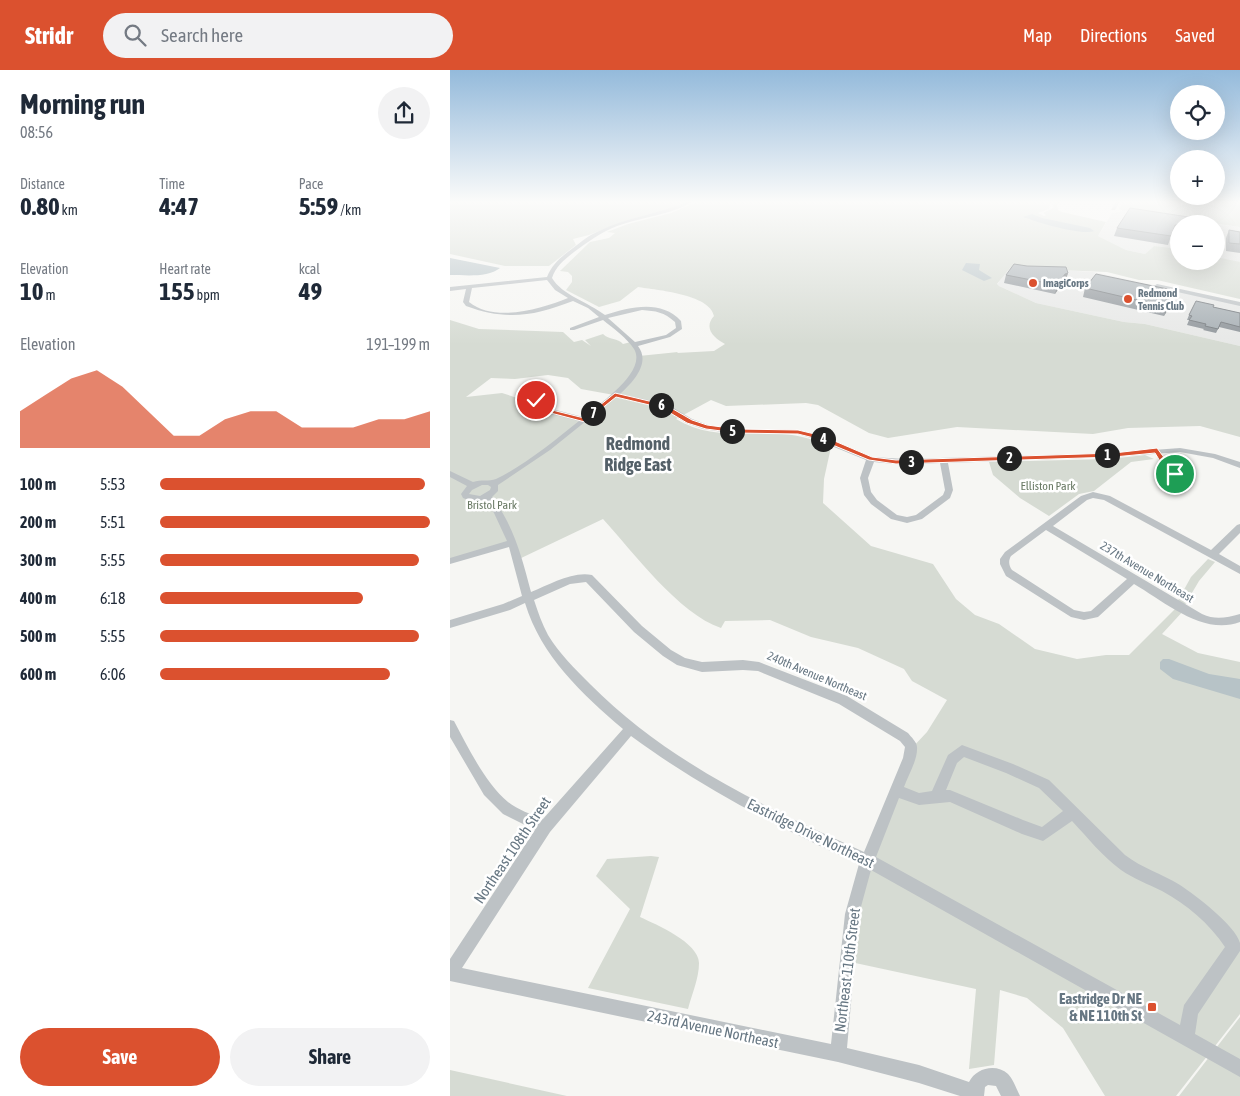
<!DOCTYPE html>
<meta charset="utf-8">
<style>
body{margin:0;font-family:"Asap Condensed",sans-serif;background:#f2f2f3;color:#1f2937;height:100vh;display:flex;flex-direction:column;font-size:19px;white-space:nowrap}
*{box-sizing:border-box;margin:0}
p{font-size:16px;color:#747a83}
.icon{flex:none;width:28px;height:28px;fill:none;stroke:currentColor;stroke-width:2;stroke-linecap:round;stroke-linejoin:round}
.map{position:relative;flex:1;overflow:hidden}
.sheet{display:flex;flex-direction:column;background:#fff;width:450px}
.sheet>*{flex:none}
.fabs{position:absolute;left:720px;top:15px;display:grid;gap:10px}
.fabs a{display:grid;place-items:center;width:55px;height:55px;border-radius:50%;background:#fff;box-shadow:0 5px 20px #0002;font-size:25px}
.pin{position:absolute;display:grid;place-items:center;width:42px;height:42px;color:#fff;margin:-21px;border:2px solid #fff;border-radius:50%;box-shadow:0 1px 5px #0007}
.km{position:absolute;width:25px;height:25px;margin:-12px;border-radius:50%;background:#222;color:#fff;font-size:14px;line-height:25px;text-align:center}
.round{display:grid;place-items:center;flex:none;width:52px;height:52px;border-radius:26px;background:#f2f2f3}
.overview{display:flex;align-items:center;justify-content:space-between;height:85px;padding:0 20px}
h1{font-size:28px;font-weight:700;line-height:38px}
.figures{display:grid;grid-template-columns:repeat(3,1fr);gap:8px;height:85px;padding:5px 20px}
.figures div{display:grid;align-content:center}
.figures b{font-size:25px;font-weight:700}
.figures small{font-size:14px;font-weight:400}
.figures p{font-size:14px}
.chart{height:140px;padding:10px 20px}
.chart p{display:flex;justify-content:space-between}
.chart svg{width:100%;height:90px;margin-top:5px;fill:#db512f;opacity:.7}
.action{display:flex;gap:10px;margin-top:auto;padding:10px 20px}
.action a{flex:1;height:58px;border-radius:30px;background:#db512f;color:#fff;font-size:20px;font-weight:700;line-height:58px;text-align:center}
.action a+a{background:#f2f2f3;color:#1f2937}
ul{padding:0 20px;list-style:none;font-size:16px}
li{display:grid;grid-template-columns:80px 60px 1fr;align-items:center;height:38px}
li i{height:12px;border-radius:6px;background:#db512f}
header{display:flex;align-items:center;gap:30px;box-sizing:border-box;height:70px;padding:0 25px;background:#db512f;color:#fff}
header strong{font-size:24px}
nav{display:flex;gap:28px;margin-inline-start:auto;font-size:18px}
.search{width:350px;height:45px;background:#f2f2f3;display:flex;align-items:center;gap:12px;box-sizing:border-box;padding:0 18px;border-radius:28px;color:#747a83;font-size:19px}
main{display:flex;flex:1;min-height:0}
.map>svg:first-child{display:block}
.built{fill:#e7e8e7}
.green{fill:#d6dbd3;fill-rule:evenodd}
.water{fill:#b7c3c7}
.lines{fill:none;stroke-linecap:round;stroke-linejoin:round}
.minor{fill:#bdc2c5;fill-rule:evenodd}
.wall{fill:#90969b}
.shaded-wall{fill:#757a7e}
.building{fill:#a7afb4;stroke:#757a7e}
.route{fill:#db512f;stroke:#fff}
.poi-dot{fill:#db512f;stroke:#fff;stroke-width:2}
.labels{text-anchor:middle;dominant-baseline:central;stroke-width:5;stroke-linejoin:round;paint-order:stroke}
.far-poi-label{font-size:11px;font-weight:bold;fill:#677783;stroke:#fff;text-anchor:start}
.park-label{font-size:12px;fill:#6a7a65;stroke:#fff}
.street-label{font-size:12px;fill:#677783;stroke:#fff}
.near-street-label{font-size:15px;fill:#677783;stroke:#fff}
.near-poi-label{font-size:15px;font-weight:bold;fill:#677783;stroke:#fff;text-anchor:end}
.district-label{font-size:18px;font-weight:bold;fill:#546068;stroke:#fff}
</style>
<header>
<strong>Stridr</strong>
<div class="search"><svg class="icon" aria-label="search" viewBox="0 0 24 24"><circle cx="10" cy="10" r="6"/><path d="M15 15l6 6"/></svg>Search here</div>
<nav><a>Map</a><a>Directions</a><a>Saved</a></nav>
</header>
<main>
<section class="sheet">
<div class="overview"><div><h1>Morning run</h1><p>08:56</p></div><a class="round"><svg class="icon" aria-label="share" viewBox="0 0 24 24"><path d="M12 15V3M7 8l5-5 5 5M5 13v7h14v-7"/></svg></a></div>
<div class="figures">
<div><p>Distance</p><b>0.80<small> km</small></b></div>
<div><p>Time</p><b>4:47</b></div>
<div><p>Pace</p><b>5:59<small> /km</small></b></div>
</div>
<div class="figures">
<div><p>Elevation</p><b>10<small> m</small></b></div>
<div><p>Heart rate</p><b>155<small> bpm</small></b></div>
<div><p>kcal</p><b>49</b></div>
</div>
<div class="chart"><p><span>Elevation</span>191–199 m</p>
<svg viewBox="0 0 160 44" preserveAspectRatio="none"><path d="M0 44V26L10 18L20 10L30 6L40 14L50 26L60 38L70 38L80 30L90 26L100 26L110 34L120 34L130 34L140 30L150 30L160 26V44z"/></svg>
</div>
<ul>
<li><b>100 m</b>5:53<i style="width:98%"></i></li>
<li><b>200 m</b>5:51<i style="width:100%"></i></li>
<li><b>300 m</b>5:55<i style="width:96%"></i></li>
<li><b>400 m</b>6:18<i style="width:75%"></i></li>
<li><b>500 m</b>5:55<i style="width:96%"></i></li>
<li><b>600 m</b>6:06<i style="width:85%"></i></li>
</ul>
<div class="action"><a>Save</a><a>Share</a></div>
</section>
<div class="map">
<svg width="790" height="1026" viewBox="0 0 790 1026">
<rect width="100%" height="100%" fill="#f6f6f3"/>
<path class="built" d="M672 140 765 154H729V181L704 176 695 184 676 180 648 166 662 143 670 142Z
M766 154 790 157V194L766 189Z
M559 197 643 202 790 234V276L695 254 674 252 586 233 547 215Z"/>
<path class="green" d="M0 131H237L224 137 175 151 139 165 123 169 126 175 99 196H55L0 184Z
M249 131H601L599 139 588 143 594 146 596 145 593 143 603 138 604 131H611L607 135 608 140 612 142 656 152 648 166 676 180 695 184 704 176 729 179V191H766V187L790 192V229L707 210H689L657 202 560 198 547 214 549 216 586 233 674 252 695 254 790 276V367L750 356 678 358 643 364 507 357 438 368 419 363 368 335 356 333 276 336 261 330 226 349C259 369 296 363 332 364 350 365 365 370 381 377L374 409 373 433 421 476 483 494 506 529 525 545 549 554 585 579 627 589 656 585H679L728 536 726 534 741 507 758 489 765 492 749 511 733 538 735 539 712 564 748 583 790 592V944L726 1026H655L613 958 577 928 550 920 544 995 519 999 526 919 396 891 402 844 461 679 477 662 497 630 462 611 454 599 408 578 361 567 320 550 275 551 271 558C229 544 183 482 153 449L67 490 63 473 0 491V250L29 259 113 262 124 272 132 270 141 276 135 270 153 264C159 270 168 268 173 274L181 272 189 286 228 282 227 283 264 281 275 274C264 268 253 258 264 246 260 224 206 220 188 217L170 231 149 237 116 220 122 212V206L118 202 110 201 140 172 159 168 165 163 157 162 178 154 221 143ZM98 305 118 308 131 319 164 325 135 350 52 323 16 327 41 308 65 309Z
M673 131H790V157L672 140 669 139Z
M695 385 704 389 681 392 644 421 629 424 599 446 570 428 543 405 539 392 659 389Z
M201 786 209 787 190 847C207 855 248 872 249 893 249 908 242 924 238 939L138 918 180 839 146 806 157 789Z
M790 947V1026H729Z
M0 1000 117 1026H0Z"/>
<path class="water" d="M582 144 592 148 640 158 644 161C632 166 587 152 573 147Z
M0 188 50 198C38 208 15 205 0 205Z
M516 193 530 194 529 200 542 208 534 211 512 200Z
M713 589H719L759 604 790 609V629L723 609 710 599V592Z"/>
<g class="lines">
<path class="minor" d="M238 131H244C221 145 192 147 167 156 151 162 138 172 124 182 115 189 106 196 102 208 112 225 138 232 155 245 180 237 211 229 231 251L232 259 220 267 188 276C201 293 183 312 170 324L217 334 242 349 258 355 279 359 348 360 373 366 422 387 455 389 664 383 730 378 765 384 790 392V398L763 388 730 382 664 387 498 393 503 420 500 428 472 449 457 453 441 449 421 434 414 425 410 408 416 390 367 370 348 364 279 363 253 359 236 353 212 338 166 327 100 380 48 415V421L42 427C64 456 72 488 81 522 99 515 122 501 142 505L192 556 221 580 235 588 252 592 293 590 309 592 397 626 458 663C461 667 467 672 467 677 468 690 458 705 454 717L469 723 482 721 498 685 512 675 563 694 599 710 675 785C692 798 712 804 730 815 744 824 786 856 790 873 790 876 790 878 790 881L748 944 745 964 790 989V1007L421 800 409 844 397 978 469 995 519 1012C526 998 546 993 558 1004 563 1009 567 1020 570 1026H551L546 1016 538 1015 535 1017 534 1026H510L469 1013 388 992 0 911V889L85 760 53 744 34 725 0 667V650L4 651C18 677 35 713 58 732 68 740 81 744 93 749L173 659C132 624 91 586 75 533L60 540 0 558V550L53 534 72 526 59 477 0 494V488L57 471 44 443 35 430 23 432 13 428 11 424 17 416 0 407V401L23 412C31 409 39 412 46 409 75 395 104 371 129 351L92 342 88 338H76L75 336 77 331 86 328 94 329 96 334 94 336 98 338 133 347C147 336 198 302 184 279 178 269 163 258 153 250L124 260H120V258L149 247 138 238 123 231C84 246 57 251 16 236L13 232 16 219 0 221V217L97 207C102 194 112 186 123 178 131 172 139 165 149 161 177 147 209 144 238 131ZM97 210 105 220 118 228C91 239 45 253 19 232L22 218ZM192 240C206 241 214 242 225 252L226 258 216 265 185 272 158 248ZM424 392 455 395 490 393 495 420 493 425 466 445 457 447 447 445 427 430 421 422 418 408ZM32 415H38L41 417 40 420 30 426 19 424 22 420ZM136 512 184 562 213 586 227 595 252 602 293 600 308 601 389 634 450 671 455 677 453 688 414 782C316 738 216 691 140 614 125 599 109 583 98 565 92 554 88 542 84 530L120 514ZM181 666C253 719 328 757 409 794L395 844 381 974 12 898 100 762ZM514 687 556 703 589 718 613 741 592 757 573 750 500 720H496L507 693ZM449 728 469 735 500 732 572 764 593 771 622 751C638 768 652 786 671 800 684 809 698 814 712 821 736 834 760 854 775 877L734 935 730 955 426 787Z
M666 131H670L665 140H661Z
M707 214 790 232V236L705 217 704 216Z
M716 391 729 395 732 402 731 404C721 408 713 406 707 397ZM717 397 722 399 723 401H719L716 398Z
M643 422 660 426 761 480 787 455 790 454V463L769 484 790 496V504L654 430 643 428 637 430 603 456 752 544C765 550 776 548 790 544V552C753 566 715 532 684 514L648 547 634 550 621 547 556 506 550 494V489L555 482 631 426ZM596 460 677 509 641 541 634 542 624 540 562 500C559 496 558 491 561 486Z"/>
</g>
<path class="wall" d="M729 154V164L722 163 718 175 664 166 667 158Z
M779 160 790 162V183L776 181V168Z
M618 203 615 212H613L605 224 554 213 556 205Z
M635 218 723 230 714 246 633 227Z
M763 237 790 243V262L769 257 766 263 753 260 754 259 737 255 739 250H737L739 245Z"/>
<path class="shaded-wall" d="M618 203 615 212H613L605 224 607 215 615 204Z
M727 221 723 230 714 246 717 237Z"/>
<path class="building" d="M680 138 745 148 743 154H729V155H725L721 166 667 158Z
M779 160 790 162V174L779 173Z
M564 194 577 196 616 197 618 203 615 204 607 215 556 205Z
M646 204 727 221 717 237 635 218Z
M746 231 764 235 763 237 790 243V257L771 252 768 259 755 256 756 254 739 250 742 246 739 245Z"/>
<linearGradient id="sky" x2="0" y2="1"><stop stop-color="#94badb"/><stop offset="0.48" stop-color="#fbfbfa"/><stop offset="1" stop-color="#fbfbfa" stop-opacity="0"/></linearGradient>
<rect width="790" height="275" fill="url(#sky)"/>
<path class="route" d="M165 323 216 335 242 350 257 355 287 359 348 360 373 366 422 387 446 390 664 383 707 378 718 393 730 397 732 402 728 406H723L725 400 713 396 705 383 664 387 446 394 419 390 368 369 348 364 287 363 256 359 237 353 212 338 166 327 135 352 93 341 87 336 89 333 83 330 86 328 94 330 93 336 98 339 134 348Z"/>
<g class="poi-dot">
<circle cx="583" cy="213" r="5"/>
<circle cx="678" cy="229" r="5"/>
<rect x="697" y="932" width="10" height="10" rx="2.5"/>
</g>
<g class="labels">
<g class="far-poi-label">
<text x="593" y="213">ImagiCorps</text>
<text x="688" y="223">Redmond<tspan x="688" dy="13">Tennis Club</tspan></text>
</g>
<g class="park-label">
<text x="598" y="416">Elliston Park</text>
<text x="42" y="435">Bristol Park</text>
</g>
<g class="street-label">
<text transform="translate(697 502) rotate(31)">237th Avenue Northeast</text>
<text transform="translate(367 606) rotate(23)">240th Avenue Northeast</text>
</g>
<g class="near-street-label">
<text transform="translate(361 763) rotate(26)">Eastridge Drive Northeast</text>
<text transform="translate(62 780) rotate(-56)">Northeast 108th Street</text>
<text transform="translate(397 900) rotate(-83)">Northeast 110th Street</text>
<text transform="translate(263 959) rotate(12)">243rd Avenue Northeast</text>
</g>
<g class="near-poi-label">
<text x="692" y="928">Eastridge Dr NE<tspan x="692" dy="17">&amp; NE 110th St</tspan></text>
</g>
<g class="district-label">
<text x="188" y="373">Redmond<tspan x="188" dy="21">Ridge East</tspan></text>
</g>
</g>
</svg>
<div class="fabs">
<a><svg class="icon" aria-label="locate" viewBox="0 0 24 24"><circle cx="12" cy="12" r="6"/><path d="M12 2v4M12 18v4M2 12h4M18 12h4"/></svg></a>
<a>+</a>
<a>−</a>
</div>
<div class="pin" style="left:725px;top:404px;background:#1e9e55"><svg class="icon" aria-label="arrive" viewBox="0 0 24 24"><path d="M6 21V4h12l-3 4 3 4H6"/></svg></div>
<div class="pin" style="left:86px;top:330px;background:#d93025"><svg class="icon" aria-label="check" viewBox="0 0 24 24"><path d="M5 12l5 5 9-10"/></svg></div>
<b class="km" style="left:657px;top:385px">1</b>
<b class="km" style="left:559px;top:388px">2</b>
<b class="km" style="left:461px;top:392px">3</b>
<b class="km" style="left:373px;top:369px">4</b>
<b class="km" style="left:282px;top:361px">5</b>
<b class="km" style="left:211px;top:335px">6</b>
<b class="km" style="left:143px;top:343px">7</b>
</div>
</main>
